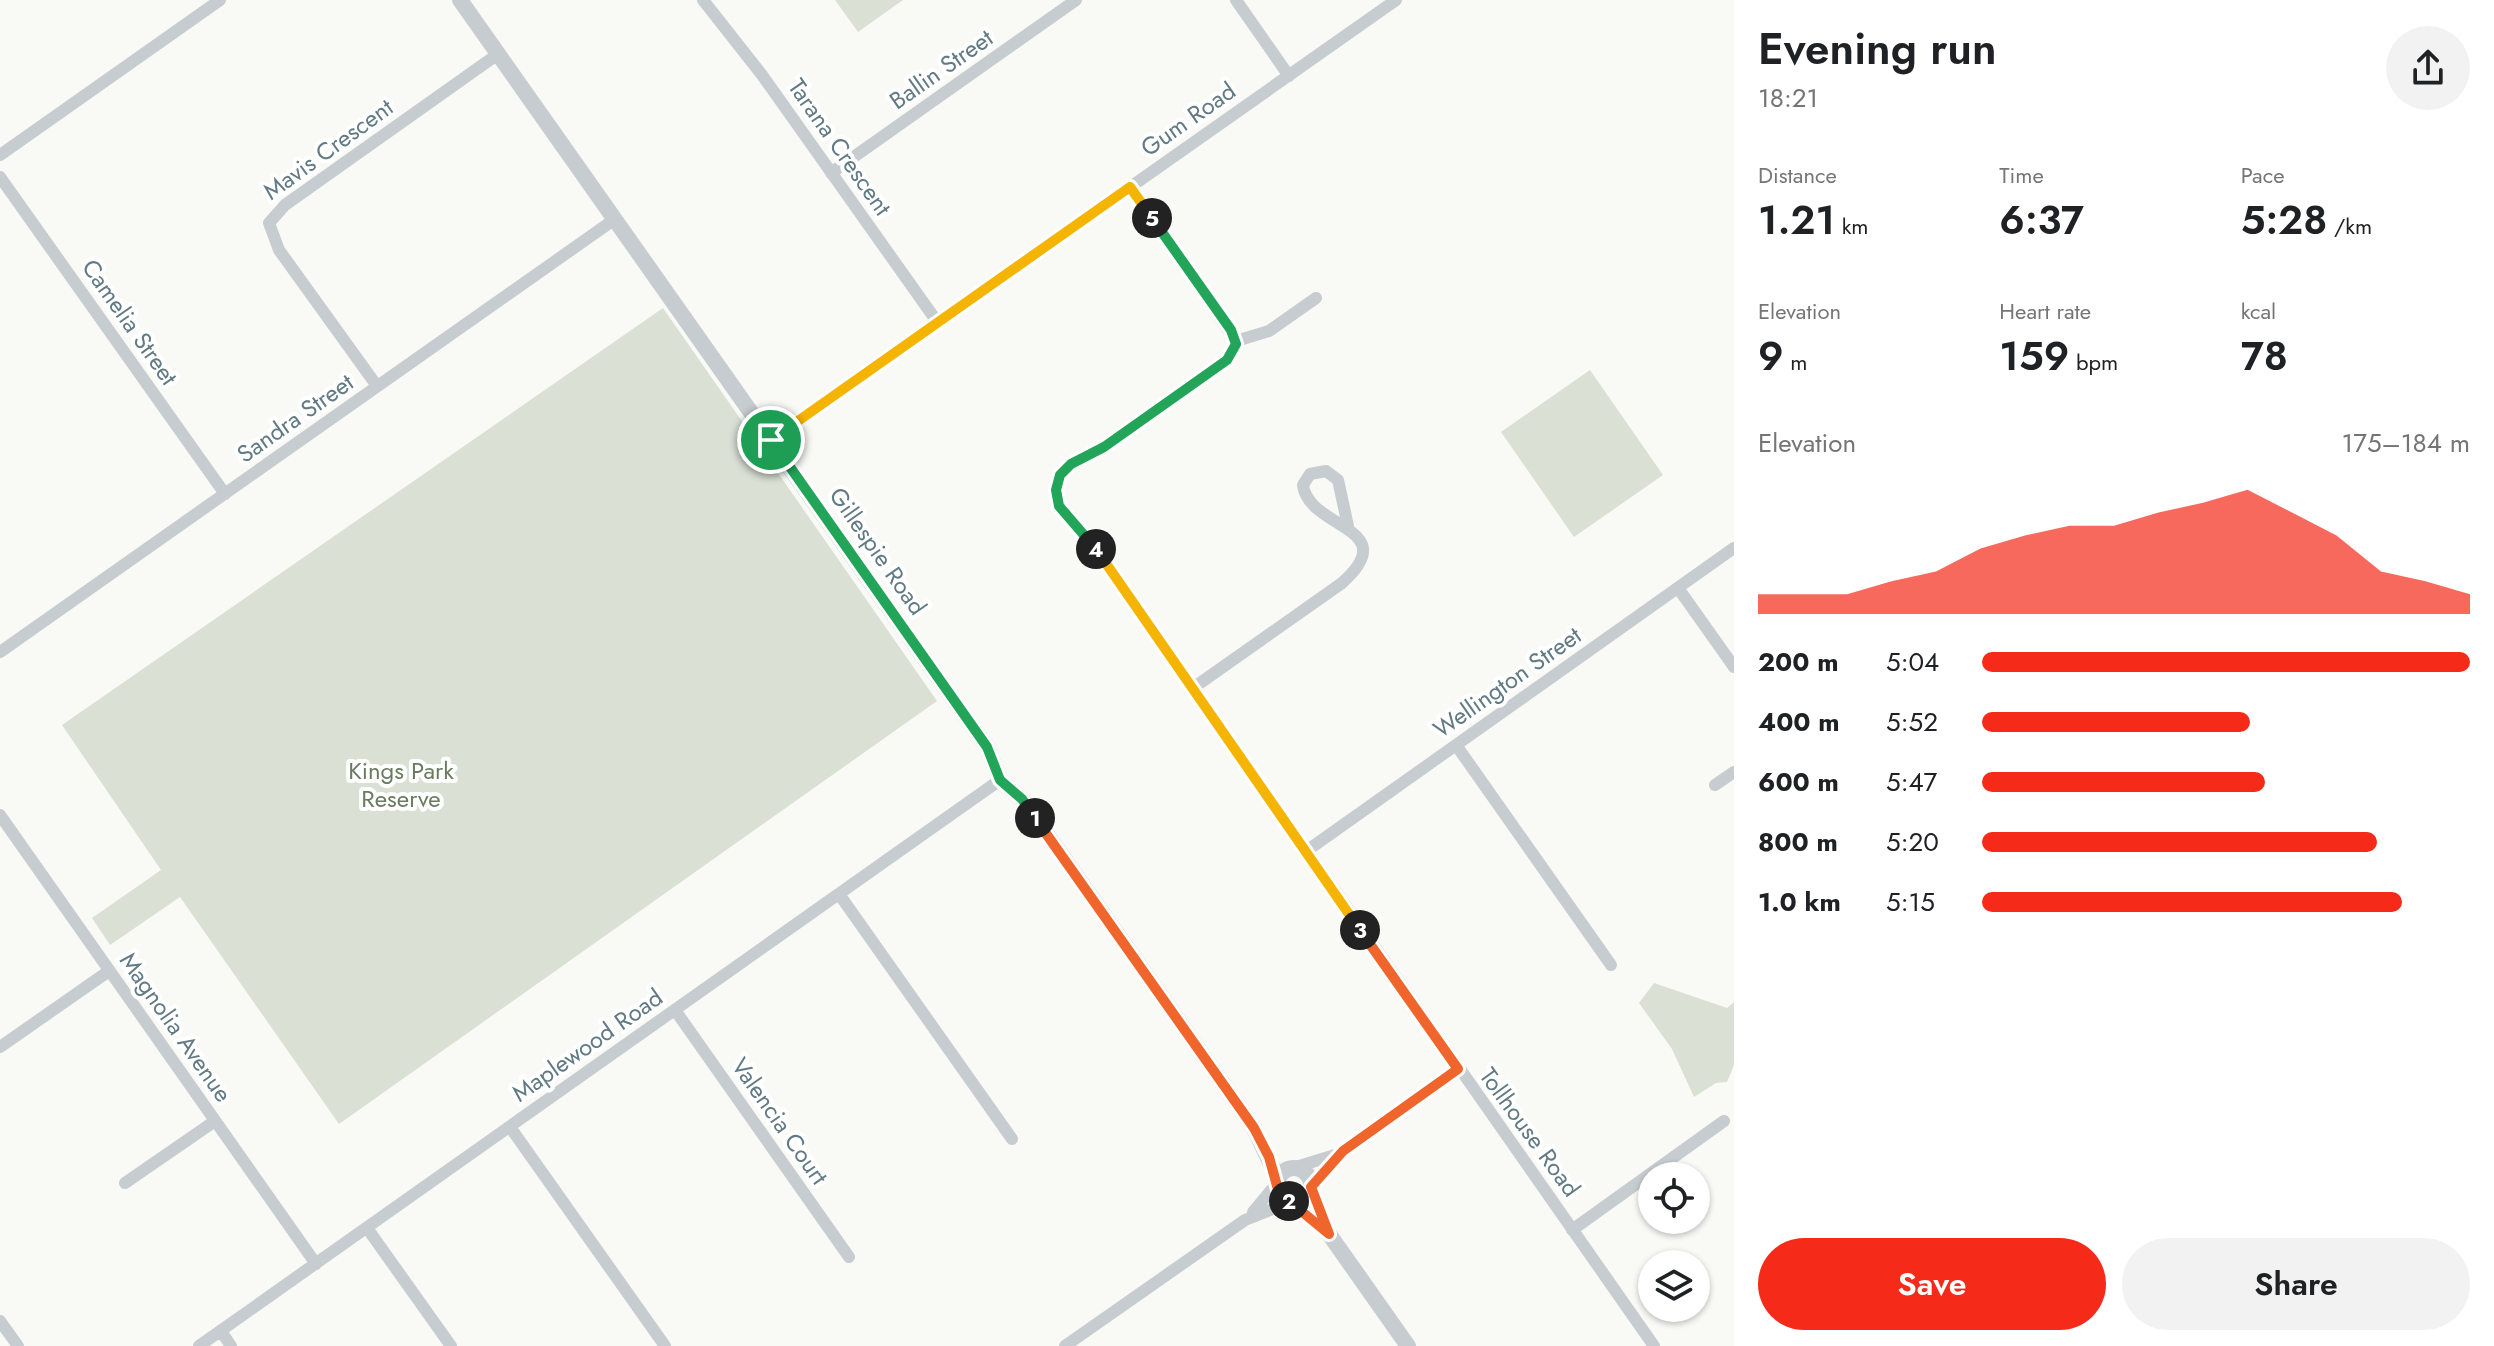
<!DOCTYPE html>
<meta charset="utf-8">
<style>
body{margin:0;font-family:Jost,sans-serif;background:#f2f2f2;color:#202124;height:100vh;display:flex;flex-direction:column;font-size:30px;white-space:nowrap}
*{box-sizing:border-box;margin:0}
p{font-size:26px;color:#757577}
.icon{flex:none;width:44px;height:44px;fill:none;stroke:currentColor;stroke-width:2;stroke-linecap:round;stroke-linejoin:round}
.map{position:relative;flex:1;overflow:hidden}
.side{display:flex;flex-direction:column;background:#fff;width:760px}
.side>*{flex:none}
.fabs{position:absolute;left:1638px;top:1162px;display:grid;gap:16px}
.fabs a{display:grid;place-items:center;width:72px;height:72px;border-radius:50%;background:#fff;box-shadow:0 2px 6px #0004;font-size:40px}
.pin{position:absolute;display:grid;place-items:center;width:68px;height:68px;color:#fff;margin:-34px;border:4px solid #fff;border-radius:50%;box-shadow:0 2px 8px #0007}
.km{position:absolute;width:40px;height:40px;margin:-20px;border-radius:50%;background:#222;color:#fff;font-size:22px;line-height:40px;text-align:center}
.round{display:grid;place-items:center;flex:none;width:84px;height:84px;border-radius:42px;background:#f2f2f2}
.summary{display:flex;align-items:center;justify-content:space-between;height:136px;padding:0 24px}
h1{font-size:44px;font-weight:600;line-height:60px}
.stats{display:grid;grid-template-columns:repeat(3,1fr);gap:12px;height:136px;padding:8px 24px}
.stats div{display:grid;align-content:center}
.stats b{font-size:40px;font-weight:600}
.stats small{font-size:22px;font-weight:400}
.stats p{font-size:22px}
.chart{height:224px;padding:16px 24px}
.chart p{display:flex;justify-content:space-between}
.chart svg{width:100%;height:144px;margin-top:8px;fill:#f62a19;opacity:.7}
.cta{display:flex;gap:16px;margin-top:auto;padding:16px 24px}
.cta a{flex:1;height:92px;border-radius:48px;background:#f62a19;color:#fff;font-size:32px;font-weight:600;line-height:92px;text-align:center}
.cta a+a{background:#f2f2f2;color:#202124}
ul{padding:0 24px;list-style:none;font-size:26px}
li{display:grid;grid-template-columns:128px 96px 1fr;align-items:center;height:60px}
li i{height:20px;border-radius:10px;background:#f62a19}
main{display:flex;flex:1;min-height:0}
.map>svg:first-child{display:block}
.green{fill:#dae0d4}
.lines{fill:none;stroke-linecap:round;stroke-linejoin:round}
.minor{stroke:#c6cccf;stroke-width:12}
.tertiary{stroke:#c6cccf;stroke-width:16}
.split-1-casing{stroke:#fff;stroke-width:16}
.split-2-casing{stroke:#fff;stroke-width:16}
.split-3-casing{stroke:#fff;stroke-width:16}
.split-4-casing{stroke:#fff;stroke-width:16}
.split-5-casing{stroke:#fff;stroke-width:16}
.split-6-casing{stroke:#fff;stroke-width:16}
.split-1{stroke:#22a559;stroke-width:10}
.split-2{stroke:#f0652b;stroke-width:10}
.split-3{stroke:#f0652b;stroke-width:10}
.split-4{stroke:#f5b400;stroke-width:10}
.split-5{stroke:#22a559;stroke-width:10}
.split-6{stroke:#f5b400;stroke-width:10}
.labels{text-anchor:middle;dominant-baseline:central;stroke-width:8;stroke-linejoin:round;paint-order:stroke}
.street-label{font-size:24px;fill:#617a84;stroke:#fff}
.park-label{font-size:24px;fill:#6a7b60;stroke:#fff}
</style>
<main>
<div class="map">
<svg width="1734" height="1346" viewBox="0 0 1734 1346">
<rect width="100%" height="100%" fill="#f9f9f6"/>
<path class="green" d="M835 0H903L858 32Z
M663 308 937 701 339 1124 180 897 110 945 92 918 161 870 62 725Z
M1590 370 1663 475 1574 537 1501 432Z
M1654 983 1727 1008 1734 1002V1065L1727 1082 1716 1083 1694 1097 1672 1049 1639 1003Z"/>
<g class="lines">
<path class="minor" d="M703 0 762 75 938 323
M1236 0 1289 76
M0 155 220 0
M831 173 1076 0
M0 177 225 494
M1130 187 1236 341
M1316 298 1269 331 1236 341 1235 349 1227 360 1104 447 1064 470 1056 490 1059 506 1087 536 1654 1346
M377 386 279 250 269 223 285 205 498 54
M771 440 1396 0
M1678 588 1734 667
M0 652 615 219
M1193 688 1342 583C1405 527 1308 529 1303 485L1310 474 1326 471 1338 480 1348 526
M1456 745 1611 965
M1715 785 1734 772
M0 815 316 1264
M1305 852 1734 548
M839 894 1012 1139
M675 1010 849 1257
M0 1047 109 971
M510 1127 665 1346
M1296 1167 1335 1155
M125 1183 215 1121
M1311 1187 1343 1151 1458 1069
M1253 1212 1277 1183
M367 1228 451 1346
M1572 1230 1724 1121
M0 1321 18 1346
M221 1331 231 1346
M199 1346 1000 780
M1065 1346 1245 1220 1290 1202"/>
<path class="tertiary" d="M460 0 987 747 1000 780 1022 799 1254 1128 1278 1179
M1277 1185a17 17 0 1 1 34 0a17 17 0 1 1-34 0Z
M1292 1202 1329 1234 1408 1346"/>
</g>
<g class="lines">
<g class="split-1-casing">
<path id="split-1" d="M771 440 987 747 1000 780 1022 799 1035 818"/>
</g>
<g class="split-2-casing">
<path id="split-2" d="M1035 818 1254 1128 1269 1157 1279 1193 1289 1201"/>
</g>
<g class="split-3-casing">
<path id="split-3" d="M1289 1201 1329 1234 1311 1187 1343 1151 1458 1069 1360 930"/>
</g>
<g class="split-4-casing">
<path id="split-4" d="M1096 549 1360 930"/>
</g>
<g class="split-5-casing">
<path id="split-5" d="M1096 549 1059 506 1056 490 1060 475 1071 464 1104 447 1227 360 1236 344 1231 330 1152 218"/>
</g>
<g class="split-6-casing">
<path id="split-6" d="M771 440 1130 187 1152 218"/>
</g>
<use href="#split-1" class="split-1"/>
<use href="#split-2" class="split-2"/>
<use href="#split-3" class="split-3"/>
<use href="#split-4" class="split-4"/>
<use href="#split-5" class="split-5"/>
<use href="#split-6" class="split-6"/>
</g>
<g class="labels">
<g class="street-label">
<text transform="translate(941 69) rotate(-35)">Ballin Street</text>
<text transform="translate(1188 119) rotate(-35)">Gum Road</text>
<text transform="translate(840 147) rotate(55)">Tarana Crescent</text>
<text transform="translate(328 149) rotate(-36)">Mavis Crescent</text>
<text transform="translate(130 322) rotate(55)">Camelia Street</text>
<text transform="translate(295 418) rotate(-35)">Sandra Street</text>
<text transform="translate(878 551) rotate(55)">Gillespie Road</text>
<text transform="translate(1507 682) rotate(-35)">Wellington Street</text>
<text transform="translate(176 1027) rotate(55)">Magnolia Avenue</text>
<text transform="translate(587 1045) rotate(-35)">Maplewood Road</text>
<text transform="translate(780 1121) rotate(55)">Valencia Court</text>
<text transform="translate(1530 1132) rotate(54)">Tollhouse Road</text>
</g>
<g class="park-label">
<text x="401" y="770">Kings Park<tspan x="401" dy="28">Reserve</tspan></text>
</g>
</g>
</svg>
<div class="fabs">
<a><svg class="icon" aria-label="locate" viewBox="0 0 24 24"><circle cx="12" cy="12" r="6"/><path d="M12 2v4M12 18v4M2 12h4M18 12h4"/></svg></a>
<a><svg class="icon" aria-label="layers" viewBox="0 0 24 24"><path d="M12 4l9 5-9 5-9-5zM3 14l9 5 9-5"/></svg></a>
</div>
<div class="pin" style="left:771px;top:440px;background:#1e9e55"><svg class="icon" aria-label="arrive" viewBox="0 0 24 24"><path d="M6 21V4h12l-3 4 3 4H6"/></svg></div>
<b class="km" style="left:1035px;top:818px">1</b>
<b class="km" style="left:1289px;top:1201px">2</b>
<b class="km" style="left:1360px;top:930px">3</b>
<b class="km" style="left:1096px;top:549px">4</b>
<b class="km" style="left:1152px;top:218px">5</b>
</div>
<section class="side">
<div class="summary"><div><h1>Evening run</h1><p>18:21</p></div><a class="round"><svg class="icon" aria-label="share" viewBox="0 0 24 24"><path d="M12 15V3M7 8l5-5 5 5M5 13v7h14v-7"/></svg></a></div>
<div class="stats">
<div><p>Distance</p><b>1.21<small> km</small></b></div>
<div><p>Time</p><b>6:37</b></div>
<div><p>Pace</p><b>5:28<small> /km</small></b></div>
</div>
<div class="stats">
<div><p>Elevation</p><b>9<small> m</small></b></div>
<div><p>Heart rate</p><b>159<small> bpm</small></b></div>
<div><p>kcal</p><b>78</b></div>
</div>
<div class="chart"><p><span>Elevation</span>175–184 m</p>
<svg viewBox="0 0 160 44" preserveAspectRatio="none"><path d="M0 44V38L10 38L20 38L30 34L40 31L50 24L60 20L70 17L80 17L90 13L100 10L110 6L120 13L130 20L140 31L150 34L160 38V44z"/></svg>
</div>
<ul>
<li><b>200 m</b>5:04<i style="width:100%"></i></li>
<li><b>400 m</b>5:52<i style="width:55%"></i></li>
<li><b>600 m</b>5:47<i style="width:58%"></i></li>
<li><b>800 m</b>5:20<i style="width:81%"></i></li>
<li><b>1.0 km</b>5:15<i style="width:86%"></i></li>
</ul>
<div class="cta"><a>Save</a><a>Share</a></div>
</section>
</main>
